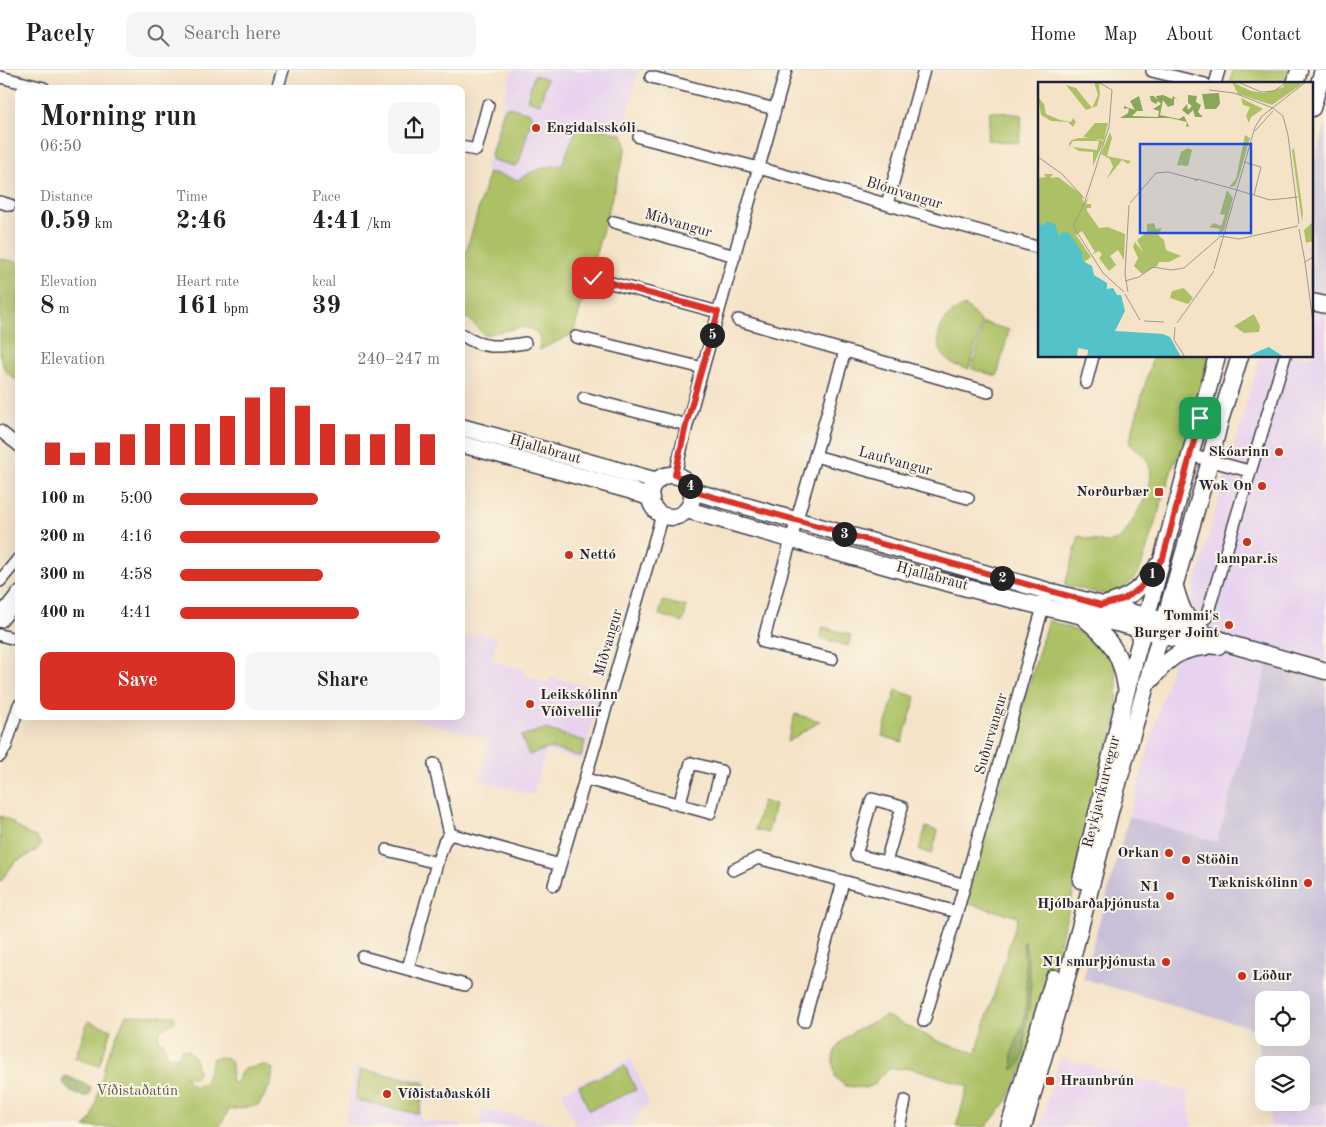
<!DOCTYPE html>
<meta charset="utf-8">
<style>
body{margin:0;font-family:"Old Standard TT",serif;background:#f6f6f6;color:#202124;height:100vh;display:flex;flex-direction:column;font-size:19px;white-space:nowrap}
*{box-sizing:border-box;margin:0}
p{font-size:16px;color:#757577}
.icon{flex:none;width:28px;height:28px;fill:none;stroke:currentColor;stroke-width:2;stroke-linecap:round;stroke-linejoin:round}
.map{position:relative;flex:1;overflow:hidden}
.side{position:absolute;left:15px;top:15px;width:450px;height:635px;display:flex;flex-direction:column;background:#fff;border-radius:10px;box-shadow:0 5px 20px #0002}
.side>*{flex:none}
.fabs{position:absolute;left:1255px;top:921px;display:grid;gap:10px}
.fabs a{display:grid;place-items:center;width:55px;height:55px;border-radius:10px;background:#fff;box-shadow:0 5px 20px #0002;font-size:25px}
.pin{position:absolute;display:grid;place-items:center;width:42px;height:42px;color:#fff;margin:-21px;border-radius:10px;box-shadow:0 2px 8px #0006}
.km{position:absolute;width:25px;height:25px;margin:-12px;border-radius:50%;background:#222;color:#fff;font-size:14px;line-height:25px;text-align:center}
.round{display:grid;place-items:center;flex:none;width:52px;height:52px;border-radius:10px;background:#f6f6f6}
.head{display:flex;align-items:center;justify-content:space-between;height:85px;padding:0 25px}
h1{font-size:28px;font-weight:700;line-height:38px}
.metrics{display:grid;grid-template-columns:repeat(3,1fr);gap:8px;height:85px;padding:5px 25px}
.metrics div{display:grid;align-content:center}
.metrics b{font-size:25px;font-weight:700}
.metrics small{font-size:14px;font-weight:400}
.metrics p{font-size:14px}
.chart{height:140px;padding:10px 25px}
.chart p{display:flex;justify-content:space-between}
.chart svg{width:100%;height:90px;margin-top:5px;stroke:#d93025;stroke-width:6}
.action{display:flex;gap:10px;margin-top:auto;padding:10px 25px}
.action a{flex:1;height:58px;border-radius:10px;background:#d93025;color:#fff;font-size:20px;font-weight:700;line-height:58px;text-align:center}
.action a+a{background:#f6f6f6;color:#202124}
ul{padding:0 25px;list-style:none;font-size:16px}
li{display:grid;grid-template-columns:80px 60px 1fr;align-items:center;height:38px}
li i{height:12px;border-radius:6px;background:#d93025}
header{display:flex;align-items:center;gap:30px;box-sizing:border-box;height:70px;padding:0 25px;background:#fff;border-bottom:1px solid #e0e0e0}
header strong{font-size:24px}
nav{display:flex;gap:28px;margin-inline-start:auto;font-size:18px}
.search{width:350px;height:45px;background:#f6f6f6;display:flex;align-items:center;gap:12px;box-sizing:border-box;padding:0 18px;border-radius:10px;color:#757577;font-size:19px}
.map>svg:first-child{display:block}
.built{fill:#e7d2ef}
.industrial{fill:#c8bfd8;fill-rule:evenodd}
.green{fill:#acc165;stroke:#677250}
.forest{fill:#89a75a;stroke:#56644a}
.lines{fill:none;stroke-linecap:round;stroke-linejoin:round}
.street-casing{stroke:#423f50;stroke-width:14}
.secondary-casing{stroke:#423f50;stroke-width:19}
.street{stroke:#fff;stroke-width:11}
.secondary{stroke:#fff;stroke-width:16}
.route-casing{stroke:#fff;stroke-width:10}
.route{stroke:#d93025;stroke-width:6}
.poi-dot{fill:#c8321e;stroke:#fcf5e5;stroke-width:2}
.labels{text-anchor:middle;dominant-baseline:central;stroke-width:4;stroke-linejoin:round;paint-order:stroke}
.poi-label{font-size:15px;font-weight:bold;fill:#22223b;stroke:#fcf5e5;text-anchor:end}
.street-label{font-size:15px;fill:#22223b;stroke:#fcf5e5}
.park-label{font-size:15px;fill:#525a4a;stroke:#fcf5e5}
.inset-river{fill:none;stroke:#54c2c9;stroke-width:2.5}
.inset-road{fill:none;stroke:#a0968f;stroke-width:1}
.view{fill:#1d4ed8;fill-opacity:0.15;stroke:#1d4ed8;stroke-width:2.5}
.inset-edge{fill:none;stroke:#22223b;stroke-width:2.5}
</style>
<header>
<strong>Pacely</strong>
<div class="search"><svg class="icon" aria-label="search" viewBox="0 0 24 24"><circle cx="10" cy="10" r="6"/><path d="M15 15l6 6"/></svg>Search here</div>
<nav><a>Home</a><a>Map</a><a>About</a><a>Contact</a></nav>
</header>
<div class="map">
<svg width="1326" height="1057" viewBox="0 0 1326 1057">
<rect width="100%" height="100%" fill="#fcf5e5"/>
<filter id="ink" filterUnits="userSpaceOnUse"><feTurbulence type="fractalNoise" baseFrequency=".02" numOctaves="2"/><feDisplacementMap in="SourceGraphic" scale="10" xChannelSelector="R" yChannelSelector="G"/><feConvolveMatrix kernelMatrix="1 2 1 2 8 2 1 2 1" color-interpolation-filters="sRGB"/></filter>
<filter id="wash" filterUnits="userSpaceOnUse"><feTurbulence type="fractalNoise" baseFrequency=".0096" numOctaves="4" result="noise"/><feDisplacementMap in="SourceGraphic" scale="20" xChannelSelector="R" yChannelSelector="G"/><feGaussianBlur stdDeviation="1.12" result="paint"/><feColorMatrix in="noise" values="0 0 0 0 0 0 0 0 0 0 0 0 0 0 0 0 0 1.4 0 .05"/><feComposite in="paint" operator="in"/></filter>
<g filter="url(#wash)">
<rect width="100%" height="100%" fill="#f4e3c7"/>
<path class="built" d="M512 0H639L622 63 579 53 562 95 544 97 530 102 518 110 485 101Z
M1312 233 1326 237V603L1270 587 1217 772 1129 747 1260 286H1312Z
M480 563 497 568 491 590 524 600 523 605 550 613 551 607 602 621 582 691 546 681 533 725 479 710 490 670 403 646H461V570Z
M1060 987 1187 1022 1192 1057H1040Z
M631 989 649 1032 637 1046 632 1057H576L562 1022Z
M354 997 427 1010 420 1050 472 1057H361L345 1052Z
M1326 1033V1057H1271L1269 1041Z
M483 1039 571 1057H479Z"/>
<path class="industrial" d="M1326 53V237L1312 233V101Z
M1270 587 1326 603V1033L1269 1041 1267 1033 1301 1032V995H1264V1009L1256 959 1083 909 1129 747 1217 772ZM1264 930H1301V968H1264Z"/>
<path class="green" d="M1233 0H1294L1290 14H1230Z
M534 5 547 9 540 34 527 30Z
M508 37 530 43 532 47 519 93 514 96 493 90 491 85 504 39Z
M990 41 1022 45 1019 73 987 70Z
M579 53 624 65 626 78 573 264 539 280C542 264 536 259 521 257L484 265 468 248 461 251V200L489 102 518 110C532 100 544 97 562 95Z
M0 189 19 192V312L6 302 0 288Z
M966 236 982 253 969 299C963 297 955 296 950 292 927 274 941 242 966 236Z
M984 253 1009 260 997 306 972 299Z
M1153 286H1210L1182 379 1173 396 1139 503 1122 520 1117 523 1107 525 1065 515 1079 466C1090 469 1105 475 1117 470 1124 467 1128 457 1133 450 1142 434 1159 407 1146 389 1142 383 1134 378 1129 373Z
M663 531 687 537 683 552 659 545Z
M1048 550C1068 558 1104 568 1113 590 1118 606 1117 624 1118 640L1070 835 1024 996 1007 1031 986 1057H956L968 1016 912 998 890 999 879 1007 874 1015 865 1018 845 1016 835 1007C835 1001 832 994 833 988 836 965 869 954 886 946L942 973 976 983 1018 847 966 833Z
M823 557 851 565 848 576 820 568Z
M896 620 916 627 902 672 882 666Z
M795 644 820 651 787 672Z
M545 659 585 671 581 687 550 678 529 685 521 666Z
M762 731 775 735 768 763 755 760Z
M0 746C16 751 18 762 36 767L41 774 36 781 15 792 0 812Z
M926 757 938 761 932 784 919 780Z
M126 945 174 946 175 952 160 960 158 970 163 972 166 980V986L178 987 181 979 188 980 195 988 198 1002 195 1008 186 1006 187 1011 194 1016 205 1013 213 988 220 987 231 990C234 998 230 1005 232 1013H235L243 999 264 995 273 999 271 1014 259 1035 229 1040 219 1057H85L92 1048 107 986Z
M88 951 111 959 99 996 75 988Z
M625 996 636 1020 589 1040 579 1016Z
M361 999 425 1013 419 1044 355 1030Z"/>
<path class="forest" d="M1025 870 1031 914 1029 938 1025 958V977L1022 990 1019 995 1013 1000 1012 983 1025 948 1027 920 1023 874Z
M66 1006 90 1016 91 1021 88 1026C78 1028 61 1018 63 1008Z"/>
</g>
<g filter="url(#ink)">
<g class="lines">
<g class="street-casing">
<path id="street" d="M1152 1 1205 14
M0 7 44 18
M651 7 775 39
M1215 14 1219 0
M277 19 283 0
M639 67 759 98 1040 178
M461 77 476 80 488 35
M0 132 10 135
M887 134 924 0
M614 152 735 186
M593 208 718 242
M738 250 988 322
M461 264C483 280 500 277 525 273
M576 267 703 298
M1086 313 1093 286
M584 328 687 355
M0 361 19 376
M1190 385 1249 401
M815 386 968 428
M675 405 687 355 786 0
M0 511 19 488
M1206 548 1285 286
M0 565 19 570
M832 589 763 572 781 505 845 281
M0 686 6 676 19 635
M434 694 450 764
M586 709 710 743 721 701 691 693 679 735
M387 780 437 793
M886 792 856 785 872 729 902 737 886 792 965 815
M733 800 758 788 957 842 1045 530
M554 815 560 795
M363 887 465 915
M408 898 437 793 444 772 450 764 560 795 662 445
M804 951 843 812
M924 951 957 842
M899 1057 905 1031"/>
</g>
<g class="secondary-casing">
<path id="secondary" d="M1295 14 1299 0
M1312 38 1323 0
M1312 232 1326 235
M461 357 657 411
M461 374 629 420 651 428
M650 426a21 21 0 1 1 42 0a21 21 0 1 1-42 0Z
M692 421 1048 521 1165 551 1217 568 1233 575 1326 601
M687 440C827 479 968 522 1111 552 1146 559 1182 574 1218 576
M1175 517C1180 535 1184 550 1202 560
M1104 535C1131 528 1142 518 1157 496
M1084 548C1110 569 1121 583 1126 617
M0 549 19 525
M1151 610C1167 590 1178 579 1204 577
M1081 810 1126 623 1217 286
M1009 1057 1054 908
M1023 1057 1070 896 1111 738 1210 391 1219 354 1240 286"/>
</g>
<use href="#street" class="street"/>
<use href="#secondary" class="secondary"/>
</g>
</g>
<g class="lines" filter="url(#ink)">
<g class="route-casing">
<path id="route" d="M593 208 718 242 686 355 675 405 684 409 692 421 1101 535 1124 529 1140 518 1163 488 1200 348"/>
</g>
<use href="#route" class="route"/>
</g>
<g class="poi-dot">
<circle cx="536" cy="58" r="5"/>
<circle cx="1279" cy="382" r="5"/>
<circle cx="1262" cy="416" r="5"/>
<rect x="1154" y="417" width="10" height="10" rx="2.5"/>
<circle cx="1247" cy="472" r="5"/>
<circle cx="569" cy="485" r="5"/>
<circle cx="1229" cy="555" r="5"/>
<circle cx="530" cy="634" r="5"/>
<circle cx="1169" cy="783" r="5"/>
<circle cx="1186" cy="790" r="5"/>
<circle cx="1308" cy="813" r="5"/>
<circle cx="1170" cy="826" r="5"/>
<circle cx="1166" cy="892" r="5"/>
<circle cx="1242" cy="906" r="5"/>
<rect x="1045" y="1006" width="10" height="10" rx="2.5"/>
<circle cx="387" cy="1024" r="5"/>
</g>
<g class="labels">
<g class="poi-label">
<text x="546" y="58" text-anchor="start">Engidalsskóli</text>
<text x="1269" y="382">Skóarinn</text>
<text x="1252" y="416">Wok On</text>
<text x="1149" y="422">Norðurbær</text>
<text x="579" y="485" text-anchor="start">Nettó</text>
<text x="1247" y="489" text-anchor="middle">lampar.is</text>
<text x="1219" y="546">Tommi's<tspan x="1219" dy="17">Burger Joint</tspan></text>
<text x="540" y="625" text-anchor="start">Leikskólinn<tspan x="540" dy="17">Víðivellir</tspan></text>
<text x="1159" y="783">Orkan</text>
<text x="1196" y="790" text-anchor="start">Stöðin</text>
<text x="1298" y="813">Tækniskólinn</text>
<text x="1160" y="817">N1<tspan x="1160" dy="17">Hjólbarðaþjónusta</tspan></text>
<text x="1156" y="892">N1 smurþjónusta</text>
<text x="1252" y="906" text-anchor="start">Löður</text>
<text x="1060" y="1011" text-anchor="start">Hraunbrún</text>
<text x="397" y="1024" text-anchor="start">Víðistaðaskóli</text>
</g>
<g class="street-label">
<text transform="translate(904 124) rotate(17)">Blómvangur</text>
<text transform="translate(678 154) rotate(16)">Miðvangur</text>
<text transform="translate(545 380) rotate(16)">Hjallabraut</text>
<text transform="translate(895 392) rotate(15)">Laufvangur</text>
<text transform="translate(932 507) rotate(15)">Hjallabraut</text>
<text transform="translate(609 573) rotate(-74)">Miðvangur</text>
<text transform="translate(992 664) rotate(-74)">Suðurvangur</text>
<text transform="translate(1102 722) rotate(-76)">Reykjavíkurvegur</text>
</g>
<g class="park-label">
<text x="137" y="1021">Víðistaðatún</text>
</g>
</g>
<g transform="translate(1038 12)">
<rect width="275" height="275" fill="#f4e3c7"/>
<path d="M56 0 61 1 62 12 59 24 48 28 28 3 38 6 54 26 60 13ZM194 0 213 9 226 11 246 5 244 0H267L234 23 200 12ZM0 15 6 22 8 32 22 38 33 40 35 36 38 40 35 45 30 40 13 39 3 33ZM203 16 225 27 213 35 211 41 208 34 212 25 205 23ZM57 41H70L66 58 45 55ZM72 50 74 56 69 74 93 79 90 82 84 78 68 98 75 85 72 77 63 72ZM207 53 212 56 201 94 197 104 191 105 198 97ZM40 56H53L66 59 55 84V70L41 69 34 65 59 68 61 59H35L31 65V61L34 58ZM150 66 154 68 150 84 139 83 143 70ZM256 66 265 131 264 140 254 68ZM6 92H15L12 96 20 95 43 112 46 122 51 115 48 122H53V126H49V129L61 146 70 145 87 152 86 178 80 168 72 174 78 183 71 189 61 176 64 173 61 169 53 173 57 170 44 149 38 153 53 175 38 186 0 157V96L8 95ZM189 108 195 116 186 148 180 155 182 147 171 145 176 141 183 144 187 133 182 132ZM275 140V159L268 161 266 148ZM116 141 118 147 124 146 120 153 126 158 128 168 143 174 131 180H121L119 184 104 192 96 184 100 176 95 165 97 160 105 170 99 158 109 150V142ZM146 206 155 216 150 222 132 216 134 209ZM216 232 222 244 221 250 206 251 196 244Z" fill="#acc165"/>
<path d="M181 11 182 22 178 27H167L164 12ZM125 13 134 17 135 14 140 18 136 16V23L130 25 125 18 122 33 141 37 146 34 151 44 148 45 149 40 132 36H82L90 31 91 26 86 27V24L97 28 92 19 101 14 105 29H99L94 34 120 35 121 29 115 27 123 22 120 19 118 22 109 17 113 19 112 14H116L119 18 118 14ZM150 13 159 14 158 20 163 23 160 30 165 35H157L155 28 150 33 144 28 149 22 150 28 154 24 150 21Z" fill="#89a75a"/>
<path d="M9 139 17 142 21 155 24 150 31 151 44 170 45 179 54 184 56 193 69 201V207L75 206 79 213H83L87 229 77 249 125 252 132 255 143 275H49L51 262 50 268 40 266 39 275H0V140L5 144ZM231 265 246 275H209L221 269Z" fill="#54c2c9"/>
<path class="inset-river" d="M275 184V206"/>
<path class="inset-road" d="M60 0 74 8 71 45 46 122 35 144 65 191 86 210M200 0 223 10 236 9 245 3M171 8 196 11 235 26 245 34 250 53 261 142M217 49 235 29M0 75 24 92 46 116M206 80 223 85 216 113M159 97 199 108M199 108 232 118 260 115M92 121 118 91 130 90 160 98H156M261 147 267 180M275 175 267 180 275 240M176 187 217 45 224 34 268 0M87 199 101 195 115 185 133 188 146 186 183 154 201 157 260 144M90 210 87 192 91 123M87 212 102 238M106 239 126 240M139 241 176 189M137 245 136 258 147 275"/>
<path class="view" d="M102 62H213V151H102Z"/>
<rect width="275" height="275" class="inset-edge"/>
</g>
</svg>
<div class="fabs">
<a><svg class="icon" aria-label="locate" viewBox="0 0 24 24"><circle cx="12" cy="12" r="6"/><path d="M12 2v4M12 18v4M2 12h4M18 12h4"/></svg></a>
<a><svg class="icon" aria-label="layers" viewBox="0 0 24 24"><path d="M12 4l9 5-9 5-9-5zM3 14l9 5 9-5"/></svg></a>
</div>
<div class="pin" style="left:1200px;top:348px;background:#1e9e55"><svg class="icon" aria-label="arrive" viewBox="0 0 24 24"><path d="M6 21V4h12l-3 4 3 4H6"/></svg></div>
<div class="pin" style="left:593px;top:208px;background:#d93025"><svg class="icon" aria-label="check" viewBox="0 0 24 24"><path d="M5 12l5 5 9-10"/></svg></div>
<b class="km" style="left:1152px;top:504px">1</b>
<b class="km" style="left:1002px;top:508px">2</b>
<b class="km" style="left:844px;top:464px">3</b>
<b class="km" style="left:690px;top:416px">4</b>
<b class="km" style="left:712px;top:265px">5</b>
<section class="side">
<div class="head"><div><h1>Morning run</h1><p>06:50</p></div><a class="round"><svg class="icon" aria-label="share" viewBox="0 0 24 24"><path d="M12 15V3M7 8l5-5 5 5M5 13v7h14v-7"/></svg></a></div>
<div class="metrics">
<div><p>Distance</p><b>0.59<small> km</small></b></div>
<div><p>Time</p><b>2:46</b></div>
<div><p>Pace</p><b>4:41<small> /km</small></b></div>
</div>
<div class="metrics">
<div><p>Elevation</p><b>8<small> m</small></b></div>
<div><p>Heart rate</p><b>161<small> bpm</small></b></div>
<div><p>kcal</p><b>39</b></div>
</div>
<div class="chart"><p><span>Elevation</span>240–247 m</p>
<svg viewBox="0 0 160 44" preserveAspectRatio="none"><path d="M5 44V33M15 44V38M25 44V33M35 44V29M45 44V24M55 44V24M65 44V24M75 44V20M85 44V11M95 44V6M105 44V15M115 44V24M125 44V29M135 44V29M145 44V24M155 44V29"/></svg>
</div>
<ul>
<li><b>100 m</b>5:00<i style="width:53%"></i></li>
<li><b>200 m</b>4:16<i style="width:100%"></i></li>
<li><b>300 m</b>4:58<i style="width:55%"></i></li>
<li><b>400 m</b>4:41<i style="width:69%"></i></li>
</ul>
<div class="action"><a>Save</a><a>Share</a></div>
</section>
</div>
